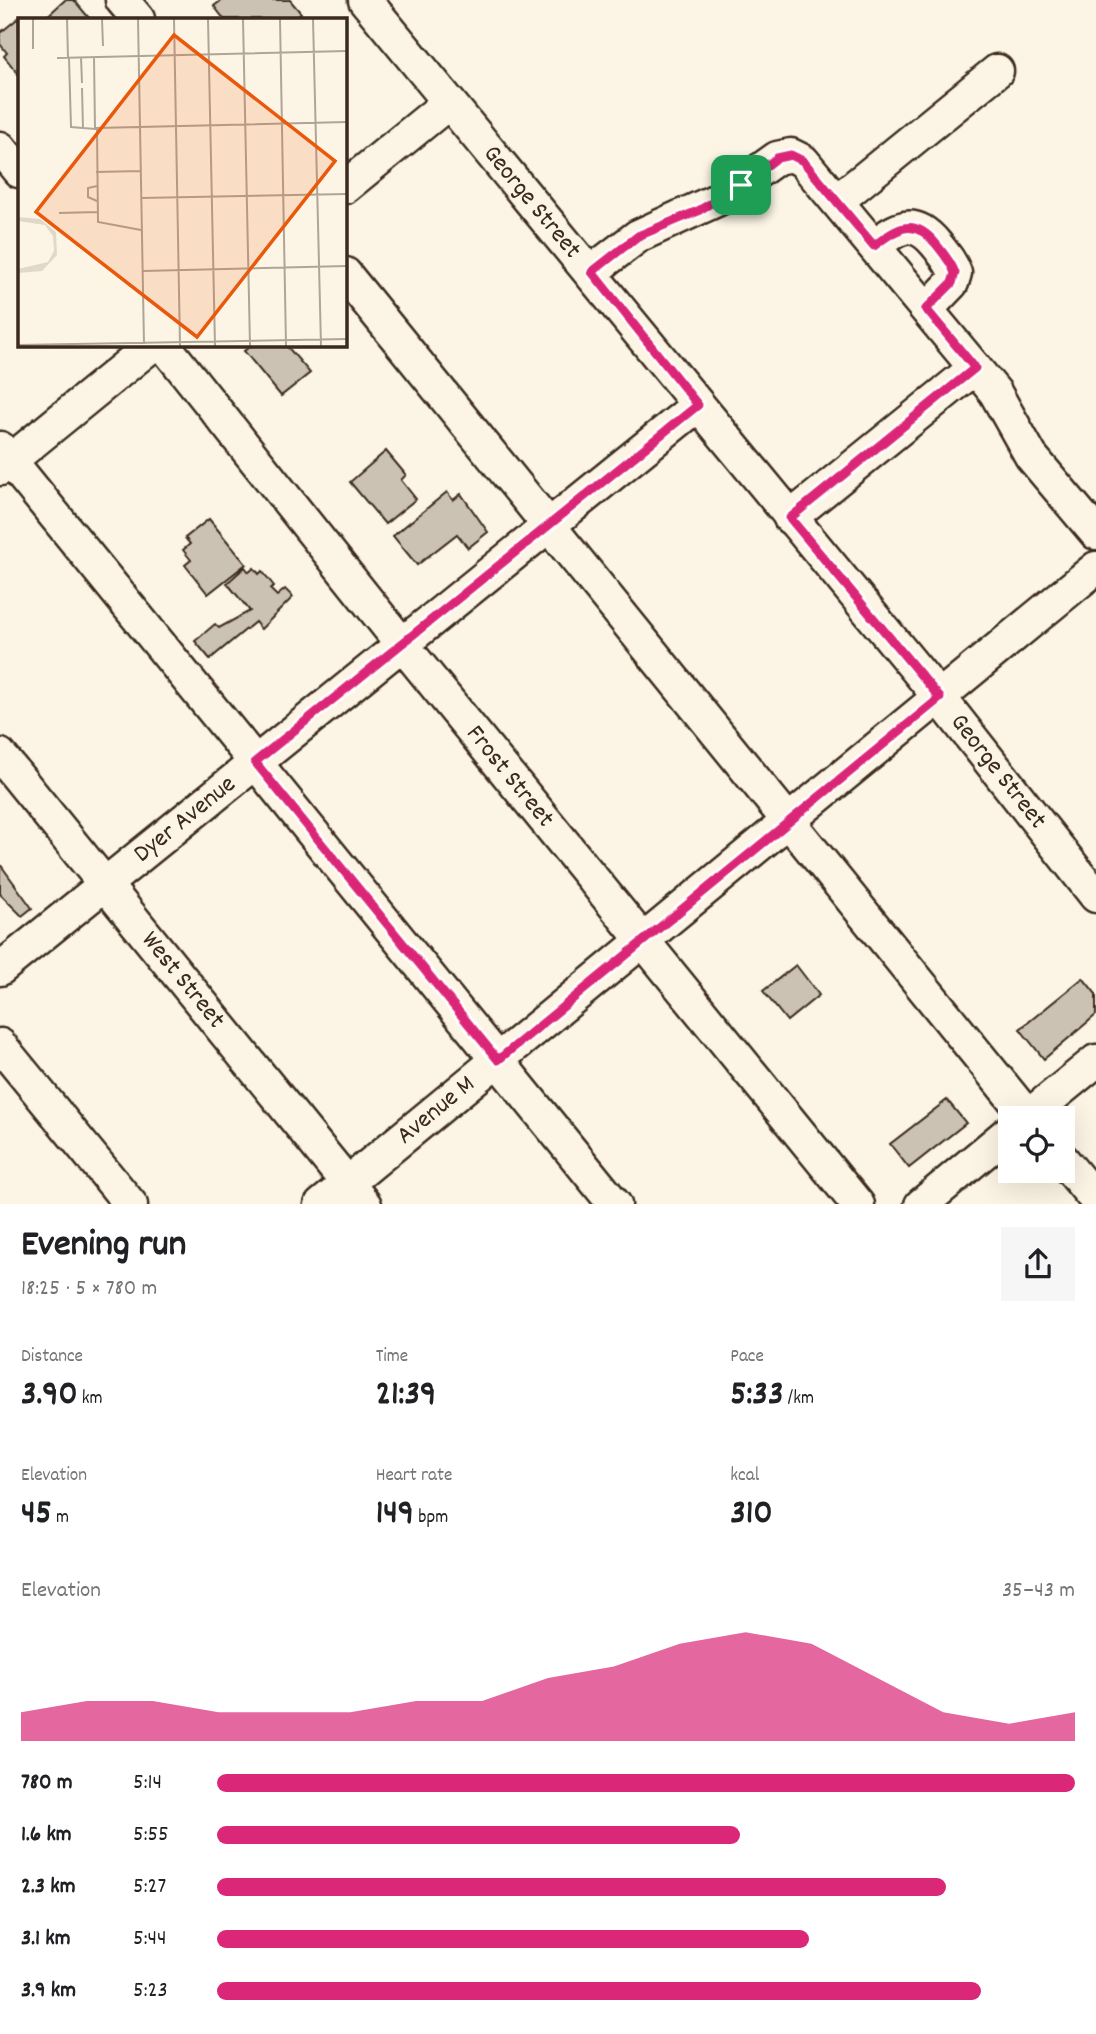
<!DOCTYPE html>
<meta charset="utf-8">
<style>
body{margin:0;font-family:Dekko,sans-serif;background:#f6f6f6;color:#202124;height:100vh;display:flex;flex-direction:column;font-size:26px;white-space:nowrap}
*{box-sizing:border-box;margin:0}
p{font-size:23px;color:#757577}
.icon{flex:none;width:38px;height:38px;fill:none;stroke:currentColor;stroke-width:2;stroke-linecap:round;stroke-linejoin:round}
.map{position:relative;height:1204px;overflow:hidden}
.drawer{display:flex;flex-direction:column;background:#fff;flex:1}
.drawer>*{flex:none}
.tools{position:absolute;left:998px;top:1106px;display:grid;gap:14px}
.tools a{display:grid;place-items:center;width:77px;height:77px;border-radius:0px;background:#fff;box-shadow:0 7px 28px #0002;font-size:35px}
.pin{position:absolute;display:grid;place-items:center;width:60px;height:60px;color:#fff;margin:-30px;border-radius:14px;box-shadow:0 4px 10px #0006}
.round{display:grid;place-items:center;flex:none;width:74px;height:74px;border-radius:0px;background:#f6f6f6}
.overview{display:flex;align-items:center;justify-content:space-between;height:119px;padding:0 21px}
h1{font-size:38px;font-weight:700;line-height:52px}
.metrics{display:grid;grid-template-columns:repeat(3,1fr);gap:10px;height:119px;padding:7px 21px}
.metrics div{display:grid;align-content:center}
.metrics b{font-size:35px;font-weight:700}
.metrics small{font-size:19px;font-weight:400}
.metrics p{font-size:19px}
.chart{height:196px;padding:14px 21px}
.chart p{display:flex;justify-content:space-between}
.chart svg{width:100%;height:126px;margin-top:7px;fill:#db2777;opacity:.7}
ul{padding:0 21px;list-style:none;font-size:23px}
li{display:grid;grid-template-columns:112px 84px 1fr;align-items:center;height:52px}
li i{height:18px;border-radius:9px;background:#db2777}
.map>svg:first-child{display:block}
.building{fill:#ccc2b3;stroke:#3b2a1e;stroke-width:2}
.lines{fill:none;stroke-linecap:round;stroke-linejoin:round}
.minor-casing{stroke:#3b2a1e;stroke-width:37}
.minor{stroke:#fcf5e5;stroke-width:32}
.route-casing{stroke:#fff;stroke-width:14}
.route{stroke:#db2777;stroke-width:9}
.labels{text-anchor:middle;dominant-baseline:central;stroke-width:5;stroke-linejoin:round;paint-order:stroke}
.street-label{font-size:26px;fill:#3b2a1e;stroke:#fcf5e5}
.inset-road{fill:none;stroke:#afa495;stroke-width:2}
.view{fill:#e8590c;fill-opacity:0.15;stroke:#e8590c;stroke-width:3.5}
.inset-edge{fill:none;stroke:#3b2a1e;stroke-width:3.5}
</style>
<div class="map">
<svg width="1096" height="1205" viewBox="0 0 1096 1205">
<rect width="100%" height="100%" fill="#fcf5e5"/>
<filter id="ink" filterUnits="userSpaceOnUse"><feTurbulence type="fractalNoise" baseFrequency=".0143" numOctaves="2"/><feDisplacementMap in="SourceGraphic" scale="14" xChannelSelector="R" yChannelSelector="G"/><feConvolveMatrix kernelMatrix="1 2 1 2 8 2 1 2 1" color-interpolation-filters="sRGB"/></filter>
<g filter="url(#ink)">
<path class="building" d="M65 0H74L90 19H44Z
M222 0H290L301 13 293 19H224L214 6Z
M22 15 26 19H19V75L4 56 7 53 0 44V33Z
M252 345H286L310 373 281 396 244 351Z
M386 451 406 475 401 480 416 499 385 524 350 482Z
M447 492 453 500 461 494 488 532 468 548 457 534 417 565 393 536Z
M209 519 246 564 208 594 185 565 191 560 183 550 190 544 185 538Z
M245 567 249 572 254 568 259 574 262 571 274 586 270 589 277 596 285 589 293 597 261 629 255 622 210 659 195 641 215 624 219 628 250 611 227 583Z
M0 864 32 908 22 916 0 894Z
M796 965 819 995 787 1021 763 991Z
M1083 978 1096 994V1015L1044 1059 1020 1029Z
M947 1100 966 1123 909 1168 890 1144Z"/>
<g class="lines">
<g class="minor-casing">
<g id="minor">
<path d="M122 0 138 19"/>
<path id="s1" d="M365 0 940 698 1096 896"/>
<path d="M0 148 19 171"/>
<path d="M345 187 448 103"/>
<path d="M837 201 997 71"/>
<path d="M874 246C898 227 914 217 936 244 944 254 951 262 955 273L952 283 927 309"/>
<path d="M591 272 638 236 721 198 777 158 791 155 803 161 995 392 1031 456 1096 533"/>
<path d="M345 274 1029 1118"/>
<path id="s2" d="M164 345 401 643 858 1205"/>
<path d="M0 448 615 1205"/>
<path d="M0 469 152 345"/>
<path d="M790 518 975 368"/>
<path id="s3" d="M0 755 365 1205"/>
<path id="s4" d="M0 969 698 405"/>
<path d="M0 1045 131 1205"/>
<path d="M1026 1118 1096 1061"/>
<path d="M1062 1159 1096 1200"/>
<path id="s5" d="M321 1205 1096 568"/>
<path d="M921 1205 1010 1131"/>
</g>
</g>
<use href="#minor" class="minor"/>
</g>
</g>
<g class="lines" filter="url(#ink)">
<g class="route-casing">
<path id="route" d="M791 155 803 161 874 246C898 227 914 217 936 244 944 254 951 262 955 273L952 283 926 309 975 368 790 518 940 698 498 1060 255 762 698 405 592 272 638 236 698 211 741 185 777 158Z"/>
</g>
<use href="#route" class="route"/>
</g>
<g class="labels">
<g class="street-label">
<text stroke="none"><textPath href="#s1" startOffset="262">George Street</textPath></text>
<text stroke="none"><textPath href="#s1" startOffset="998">George Street</textPath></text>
<text stroke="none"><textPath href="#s2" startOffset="553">Frost Street</textPath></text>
<text stroke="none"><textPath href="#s4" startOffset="238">Dyer Avenue</textPath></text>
<text stroke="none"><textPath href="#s3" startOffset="290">West Street</textPath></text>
<text stroke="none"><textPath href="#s5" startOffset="149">Avenue M</textPath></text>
</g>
</g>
<g transform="translate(18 18)">
<rect width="329" height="329" fill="#fcf5e5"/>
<path d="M0 199 22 201 38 214 39 237 24 253 0 255V251L30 244 36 233 35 218 27 207 0 203Z" fill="#e0d8c8"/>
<path class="inset-road" d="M15 1V31M49 1 50 40M84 1 85 28M120 1 126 326M156 1 162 328M190 1 197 328M225 1 232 328M262 1 268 328M295 1 303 328M63 39 64 65M39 40 329 33M51 40 53 109 77 111 76 39M64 70 65 111M78 154 123 153M79 168 70 170V179L79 183M123 180 329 176M41 195 79 194M123 212 80 204 79 110 329 104M125 253 329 248M0 327 329 321"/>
<path class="view" d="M156 17 317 143 179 319 18 194Z"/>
<rect width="329" height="329" class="inset-edge"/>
</g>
</svg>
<div class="tools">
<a><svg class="icon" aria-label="locate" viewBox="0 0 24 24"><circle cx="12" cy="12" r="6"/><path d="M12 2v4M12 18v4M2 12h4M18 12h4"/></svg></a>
</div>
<div class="pin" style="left:741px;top:185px;background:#1e9e55"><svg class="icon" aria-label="arrive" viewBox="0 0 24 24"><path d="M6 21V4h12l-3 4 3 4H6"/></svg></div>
</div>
<section class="drawer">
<div class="overview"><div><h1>Evening run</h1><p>18:25 · 5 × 780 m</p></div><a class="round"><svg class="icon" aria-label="share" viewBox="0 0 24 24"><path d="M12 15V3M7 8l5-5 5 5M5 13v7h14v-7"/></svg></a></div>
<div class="metrics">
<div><p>Distance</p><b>3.90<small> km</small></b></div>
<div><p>Time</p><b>21:39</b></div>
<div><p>Pace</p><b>5:33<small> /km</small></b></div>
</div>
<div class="metrics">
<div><p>Elevation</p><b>45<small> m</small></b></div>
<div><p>Heart rate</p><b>149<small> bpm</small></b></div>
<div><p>kcal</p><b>310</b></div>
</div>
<div class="chart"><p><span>Elevation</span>35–43 m</p>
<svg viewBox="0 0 160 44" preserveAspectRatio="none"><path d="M0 44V34L10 30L20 30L30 34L40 34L50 34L60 30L70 30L80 22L90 18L100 10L110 6L120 10L130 22L140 34L150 38L160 34V44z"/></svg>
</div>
<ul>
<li><b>780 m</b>5:14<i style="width:100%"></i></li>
<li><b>1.6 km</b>5:55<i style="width:61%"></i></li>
<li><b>2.3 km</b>5:27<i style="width:85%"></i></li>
<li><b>3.1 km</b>5:44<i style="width:69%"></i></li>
<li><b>3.9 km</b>5:23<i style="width:89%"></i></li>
</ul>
</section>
